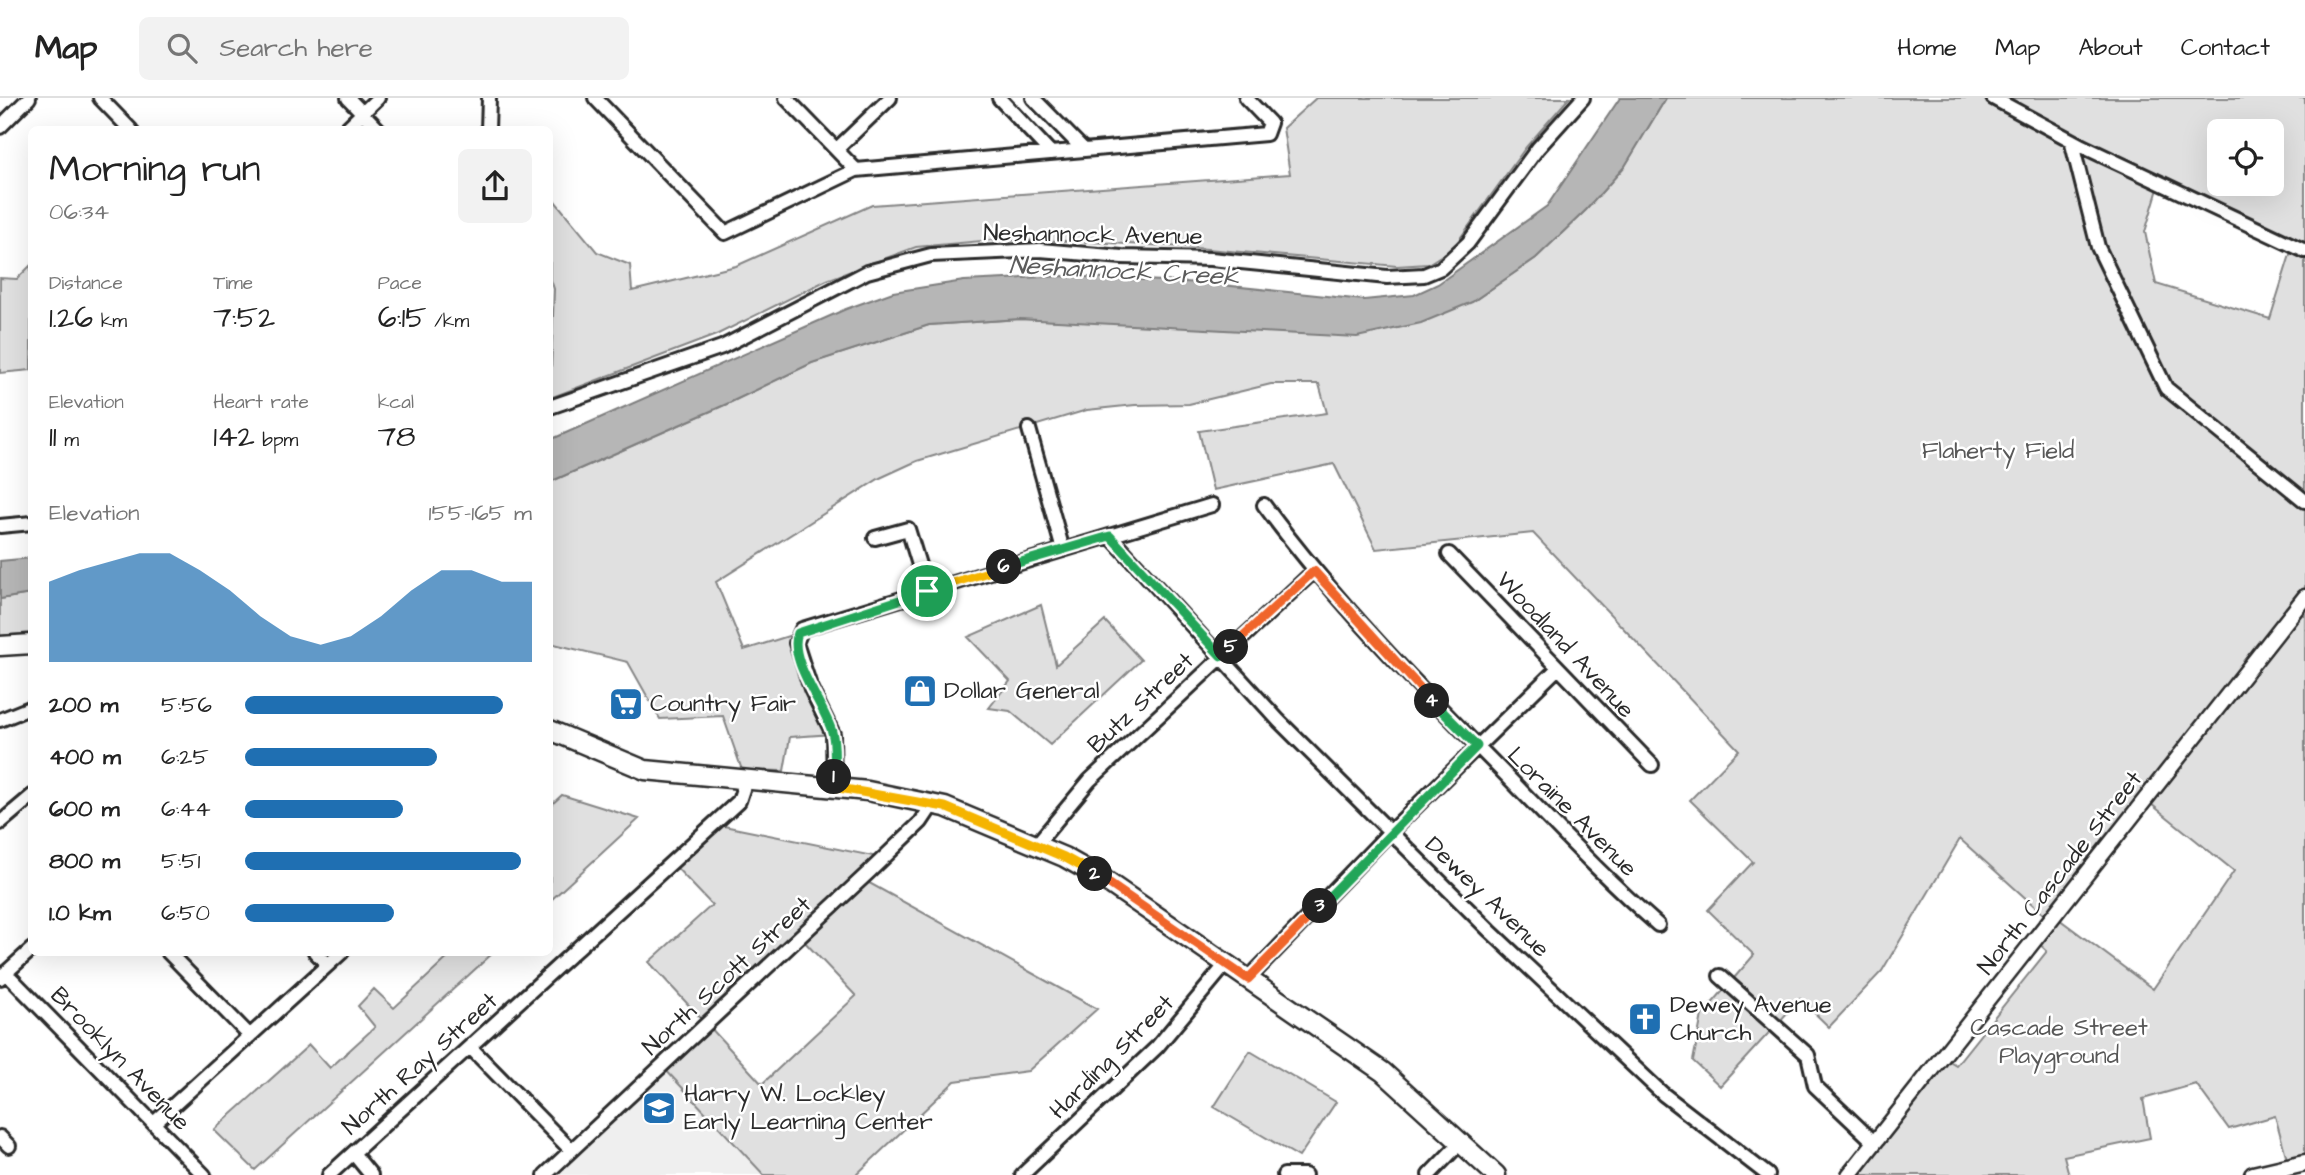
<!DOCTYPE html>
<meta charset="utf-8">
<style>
body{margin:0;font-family:"Architects Daughter",sans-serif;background:#f2f2f2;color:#222;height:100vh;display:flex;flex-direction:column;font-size:26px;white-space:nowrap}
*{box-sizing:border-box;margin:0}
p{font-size:23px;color:#767676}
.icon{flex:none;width:38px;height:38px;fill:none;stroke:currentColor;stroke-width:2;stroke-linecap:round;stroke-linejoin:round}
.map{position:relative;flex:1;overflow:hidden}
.details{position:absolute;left:28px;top:28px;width:525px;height:830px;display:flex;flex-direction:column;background:#fff;border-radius:10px;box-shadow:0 7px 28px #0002}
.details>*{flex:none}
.tools{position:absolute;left:2207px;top:21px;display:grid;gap:14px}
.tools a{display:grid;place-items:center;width:77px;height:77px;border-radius:10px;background:#fff;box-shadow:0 7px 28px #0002;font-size:35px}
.pin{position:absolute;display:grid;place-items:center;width:60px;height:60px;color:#fff;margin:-30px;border:4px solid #fff;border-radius:50%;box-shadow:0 2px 7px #0007}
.km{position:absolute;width:35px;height:35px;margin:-18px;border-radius:50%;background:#222;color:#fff;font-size:19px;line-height:35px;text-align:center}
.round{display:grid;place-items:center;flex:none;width:74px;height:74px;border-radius:10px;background:#f2f2f2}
.overview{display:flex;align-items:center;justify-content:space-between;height:119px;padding:0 21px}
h1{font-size:38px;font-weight:600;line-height:52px}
.stats{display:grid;grid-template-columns:repeat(3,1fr);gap:10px;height:119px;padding:7px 21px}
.stats div{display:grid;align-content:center}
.stats b{font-size:30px;font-weight:600}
.stats small{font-size:19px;font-weight:400}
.stats p{font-size:19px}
.chart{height:196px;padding:14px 21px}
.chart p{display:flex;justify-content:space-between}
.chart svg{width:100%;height:126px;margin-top:7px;fill:#1f6fb2;opacity:.7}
ul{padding:0 21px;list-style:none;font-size:23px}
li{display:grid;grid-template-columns:112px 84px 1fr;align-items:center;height:52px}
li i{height:18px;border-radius:9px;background:#1f6fb2}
header{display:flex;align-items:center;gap:42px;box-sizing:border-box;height:98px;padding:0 35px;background:#fff;border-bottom:2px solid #e0e0e0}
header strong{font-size:33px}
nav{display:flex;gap:38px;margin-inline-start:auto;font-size:24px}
.search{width:490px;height:63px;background:#f2f2f2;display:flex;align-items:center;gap:18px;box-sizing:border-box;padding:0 24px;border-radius:10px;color:#767676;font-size:26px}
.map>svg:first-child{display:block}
.built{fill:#efefef}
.green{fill:#e0e0e0;stroke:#868686;stroke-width:2;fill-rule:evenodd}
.water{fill:#b6b6b6;stroke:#7e7e7e;stroke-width:2}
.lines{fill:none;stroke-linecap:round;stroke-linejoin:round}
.minor-casing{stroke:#2b2b2b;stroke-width:18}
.tertiary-casing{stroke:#2b2b2b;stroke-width:19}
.secondary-casing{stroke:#2b2b2b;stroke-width:21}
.primary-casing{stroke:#2b2b2b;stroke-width:23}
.minor{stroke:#fff;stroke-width:12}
.tertiary{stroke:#fff;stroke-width:14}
.secondary{stroke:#fff;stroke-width:16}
.primary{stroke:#fff;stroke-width:18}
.split-1-casing{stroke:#fff;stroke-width:14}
.split-2-casing{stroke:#fff;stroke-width:14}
.split-3-casing{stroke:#fff;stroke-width:14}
.split-4-casing{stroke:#fff;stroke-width:14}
.split-5-casing{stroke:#fff;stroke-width:14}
.split-6-casing{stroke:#fff;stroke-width:14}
.split-7-casing{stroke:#fff;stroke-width:14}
.split-1{stroke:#22a559;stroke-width:9}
.split-2{stroke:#f5b400;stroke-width:9}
.split-3{stroke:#f0652b;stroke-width:9}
.split-4{stroke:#22a559;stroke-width:9}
.split-5{stroke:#f0652b;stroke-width:9}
.split-6{stroke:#22a559;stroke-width:9}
.split-7{stroke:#f5b400;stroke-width:9}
.labels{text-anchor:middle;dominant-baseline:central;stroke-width:5;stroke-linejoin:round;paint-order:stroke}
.street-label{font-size:24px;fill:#2b2b2b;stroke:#fff}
.park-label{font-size:24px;fill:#585858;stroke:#fff}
.poi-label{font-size:24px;fill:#2b2b2b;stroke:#fff;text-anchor:start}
.water-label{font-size:26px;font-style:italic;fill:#5c5c5c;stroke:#fff}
</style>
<header>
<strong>Map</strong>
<div class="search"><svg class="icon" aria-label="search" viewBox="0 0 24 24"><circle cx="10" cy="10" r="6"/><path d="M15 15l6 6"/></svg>Search here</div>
<nav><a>Home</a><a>Map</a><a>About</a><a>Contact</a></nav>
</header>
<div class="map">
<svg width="2305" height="1077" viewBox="0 0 2305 1077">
<rect width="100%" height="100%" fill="#fff"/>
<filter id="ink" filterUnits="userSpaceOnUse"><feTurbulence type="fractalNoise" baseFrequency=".0143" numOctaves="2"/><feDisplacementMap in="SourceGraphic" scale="14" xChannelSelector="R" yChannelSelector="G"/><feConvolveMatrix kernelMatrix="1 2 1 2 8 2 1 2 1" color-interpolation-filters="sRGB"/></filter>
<g filter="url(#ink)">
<path class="built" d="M662 968 764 1077H545Z"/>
<path class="green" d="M1316 0H1569L1526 49 1453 150 1428 166 1397 168 1185 149 1070 143 993 142 916 149 827 182 716 237 550 300 554 191 550 179V97L597 154 630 167 632 193 736 168 872 107 1290 76 1283 30Z
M1666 0H2305V1057L2287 1061 2275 1018 2229 1031 2196 986 2143 1001 2150 1040 2064 1058 2069 1077H1849L1943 959 1956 967 2047 853 2036 843 2051 823 1960 741 1882 873 1829 929 1800 901 1720 988 1693 963 1702 917 1754 857 1708 812 1753 764 1690 702 1739 652 1533 435 1376 451 1334 366 1213 392 1199 333 1327 315 1319 286H1271L1189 306 1135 307 1087 312 917 363 880 380 716 484 744 552 798 535 833 636 790 639 784 673 742 672 723 618 660 621 628 564 550 545V384L729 305 811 265 929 227 1020 221 1173 227 1472 204 1536 160 1586 112 1625 68ZM2219 33H2272V86H2219ZM2160 84 2293 147 2270 221 2156 186 2145 134ZM2146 702 2234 773 2153 891 2055 818Z
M31 167V272L0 275V180L17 181Z
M31 496V535L0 538V501Z
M1041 507 1056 567 1105 523 1141 562 1050 647 1010 613 989 610 1010 583 968 539Z
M562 697 639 721 550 803V708Z
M714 726 883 760 862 781 1097 911 1028 973 955 983 856 1077H764L662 968 707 927 649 864 712 807 672 765ZM800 839 856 898 762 986 708 927Z
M454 854H494L255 1072 214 1032 309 947 330 970 375 929 358 908 374 891 394 910Z
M1250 953 1336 1004 1299 1059 1214 1009Z"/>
<path class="water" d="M1620 0H1666L1625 68 1586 112 1536 160 1472 204 1421 225 1357 239 1020 221 929 227 812 265 729 305 550 384V342L846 211 893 194 964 183 1065 178 1203 185 1364 202 1414 197 1438 186 1547 108Z
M31 460V496L0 501V463Z"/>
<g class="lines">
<g class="minor-casing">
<path id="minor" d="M100 0 131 32
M348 0 379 32
M595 0 725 135 856 72 1266 36 1270 25 1246 0
M786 0 856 72
M999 0 1050 54
M1033 0 1084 52
M1993 0 2082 48 2305 153
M0 29 29 0
M345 32 378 0
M488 32 489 0
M2071 42 2098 149 2166 290 2305 403
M837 51 890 0
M550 309 722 249 867 174 931 157 1040 152 1122 159 1211 161 1387 179 1424 177 1441 170 1468 145 1538 50 1583 0
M1029 331 1063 452
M1264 407C1335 503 1418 588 1502 673 1553 725 1603 779 1658 827
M0 428 32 425
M1110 438 1279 623 1490 833 1663 996 1768 1077
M875 440 908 431 927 493
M1449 456 1652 667
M0 622 32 609
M834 689 833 636 811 591 796 545 802 531 1212 407
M0 725 32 698
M1036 747 1090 682 1314 473
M168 854 250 938
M315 854 328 867
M6 875 204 1077
M1720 878 1808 957 1815 988 1874 1044
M0 880 32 851
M1248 881 1390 734 1558 570
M470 949 571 1052
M154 1025 342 854
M0 1039 9 1048
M353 1055 371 1077
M329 1077 739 703 746 682
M545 1077 870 773 921 724 933 706
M1022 1077 1157 949 1226 866
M1284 1077H1305
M1429 1077 1461 1044"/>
</g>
<g class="tertiary-casing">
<path id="tertiary" d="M1849 1077 2305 499"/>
</g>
<g class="secondary-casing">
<path id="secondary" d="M2253 1077 2305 1065"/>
</g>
<g class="primary-casing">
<path id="primary" d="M0 548 32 546
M550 632 645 672 868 693 945 709 1064 759 1103 781 1383 974 1496 1077"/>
</g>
<use href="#minor" class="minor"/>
<use href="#tertiary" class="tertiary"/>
<use href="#secondary" class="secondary"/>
<use href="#primary" class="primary"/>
</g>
</g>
<g class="lines" filter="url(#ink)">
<g class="split-1-casing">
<path id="split-1" d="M834 679C834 664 836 648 832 634 825 608 787 561 798 535L927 493"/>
</g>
<g class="split-2-casing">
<path id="split-2" d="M834 679V689L945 709 1064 759 1095 776"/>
</g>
<g class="split-3-casing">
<path id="split-3" d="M1095 776 1248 881 1320 808"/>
</g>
<g class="split-4-casing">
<path id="split-4" d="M1320 808 1477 648 1432 603"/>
</g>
<g class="split-5-casing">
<path id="split-5" d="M1231 549 1314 473 1432 603"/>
</g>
<g class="split-6-casing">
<path id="split-6" d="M1004 469 1110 438 1221 558 1231 549"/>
</g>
<g class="split-7-casing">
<path id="split-7" d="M927 493 1004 469"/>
</g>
<use href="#split-1" class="split-1"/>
<use href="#split-2" class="split-2"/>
<use href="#split-3" class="split-3"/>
<use href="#split-4" class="split-4"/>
<use href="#split-5" class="split-5"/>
<use href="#split-6" class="split-6"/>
<use href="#split-7" class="split-7"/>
</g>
<defs>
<g id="shop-square" transform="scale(1.75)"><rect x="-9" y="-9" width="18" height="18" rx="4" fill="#1f6fb2" stroke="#fff"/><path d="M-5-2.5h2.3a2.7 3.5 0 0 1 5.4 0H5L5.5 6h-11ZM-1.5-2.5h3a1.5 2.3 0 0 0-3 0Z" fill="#fff"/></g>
<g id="supermarket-square" transform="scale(1.75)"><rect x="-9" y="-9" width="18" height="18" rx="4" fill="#1f6fb2" stroke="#fff"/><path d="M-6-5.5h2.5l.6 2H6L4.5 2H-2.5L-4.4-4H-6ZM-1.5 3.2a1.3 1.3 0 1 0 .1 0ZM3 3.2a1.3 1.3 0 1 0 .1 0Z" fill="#fff"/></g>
<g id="church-square" transform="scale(1.75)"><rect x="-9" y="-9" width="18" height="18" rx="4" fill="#1f6fb2" stroke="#fff"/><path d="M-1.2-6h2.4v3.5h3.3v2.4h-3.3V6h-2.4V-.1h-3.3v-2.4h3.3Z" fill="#fff"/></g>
<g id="school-square" transform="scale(1.75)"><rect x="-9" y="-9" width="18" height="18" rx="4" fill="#1f6fb2" stroke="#fff"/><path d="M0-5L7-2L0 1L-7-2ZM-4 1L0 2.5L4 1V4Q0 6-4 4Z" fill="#fff"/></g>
</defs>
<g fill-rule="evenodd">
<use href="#shop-square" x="920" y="593"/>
<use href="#supermarket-square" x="626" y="606"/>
<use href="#church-square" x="1645" y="921"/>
<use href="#school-square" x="659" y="1010"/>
</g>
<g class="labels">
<g class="street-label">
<text transform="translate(1093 137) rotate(1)">Neshannock Avenue</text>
<text transform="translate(1565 547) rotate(47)">Woodland Avenue</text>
<text transform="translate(1141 605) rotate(-43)">Butz Street</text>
<text transform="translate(1572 714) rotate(45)">Loraine Avenue</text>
<text transform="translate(2060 775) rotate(-52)">North Cascade Street</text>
<text transform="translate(1487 799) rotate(44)">Dewey Avenue</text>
<text transform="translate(727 878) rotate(-43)">North Scott Street</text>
<text transform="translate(1112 959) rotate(-45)">Harding Street</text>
<text transform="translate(120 961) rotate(46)">Brooklyn Avenue</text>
<text transform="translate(420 966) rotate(-42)">North Ray Street</text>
</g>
<g class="park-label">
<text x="1998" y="353">Flaherty Field</text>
<text x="2059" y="930">Cascade Street<tspan x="2059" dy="28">Playground</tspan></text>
</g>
<g class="poi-label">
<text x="944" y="593">Dollar General</text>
<text x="650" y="606">Country Fair</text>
<text x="1670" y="907">Dewey Avenue<tspan x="1670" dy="28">Church</tspan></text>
<text x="684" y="996">Harry W. Lockley<tspan x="684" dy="28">Early Learning Center</tspan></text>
</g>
<g class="water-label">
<text transform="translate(1124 173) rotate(3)">Neshannock Creek</text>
</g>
</g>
</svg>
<div class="tools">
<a><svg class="icon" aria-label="locate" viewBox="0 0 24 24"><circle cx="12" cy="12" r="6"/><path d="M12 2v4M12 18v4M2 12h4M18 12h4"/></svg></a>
</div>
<div class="pin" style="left:927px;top:493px;background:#1e9e55"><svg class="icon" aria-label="arrive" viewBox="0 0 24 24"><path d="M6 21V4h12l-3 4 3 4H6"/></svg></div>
<b class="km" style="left:834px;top:679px">1</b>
<b class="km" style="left:1095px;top:776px">2</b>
<b class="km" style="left:1320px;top:808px">3</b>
<b class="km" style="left:1432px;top:603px">4</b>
<b class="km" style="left:1231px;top:549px">5</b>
<b class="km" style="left:1004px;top:469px">6</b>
<section class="details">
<div class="overview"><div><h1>Morning run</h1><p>06:34</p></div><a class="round"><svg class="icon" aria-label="share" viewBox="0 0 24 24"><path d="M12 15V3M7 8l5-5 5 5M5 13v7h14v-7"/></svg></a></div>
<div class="stats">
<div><p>Distance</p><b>1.26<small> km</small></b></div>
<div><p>Time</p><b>7:52</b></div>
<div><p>Pace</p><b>6:15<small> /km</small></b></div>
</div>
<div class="stats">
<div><p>Elevation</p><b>11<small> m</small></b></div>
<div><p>Heart rate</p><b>142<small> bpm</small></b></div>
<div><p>kcal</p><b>78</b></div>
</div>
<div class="chart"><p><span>Elevation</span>155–165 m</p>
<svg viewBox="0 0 160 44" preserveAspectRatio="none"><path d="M0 44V16L10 12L20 9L30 6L40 6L50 12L60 19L70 28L80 35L90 38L100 35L110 28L120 19L130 12L140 12L150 16L160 16V44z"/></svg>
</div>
<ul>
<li><b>200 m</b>5:56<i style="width:90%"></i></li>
<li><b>400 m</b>6:25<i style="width:67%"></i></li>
<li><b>600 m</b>6:44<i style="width:55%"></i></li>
<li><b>800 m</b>5:51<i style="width:96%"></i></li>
<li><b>1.0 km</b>6:50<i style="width:52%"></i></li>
</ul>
</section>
</div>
